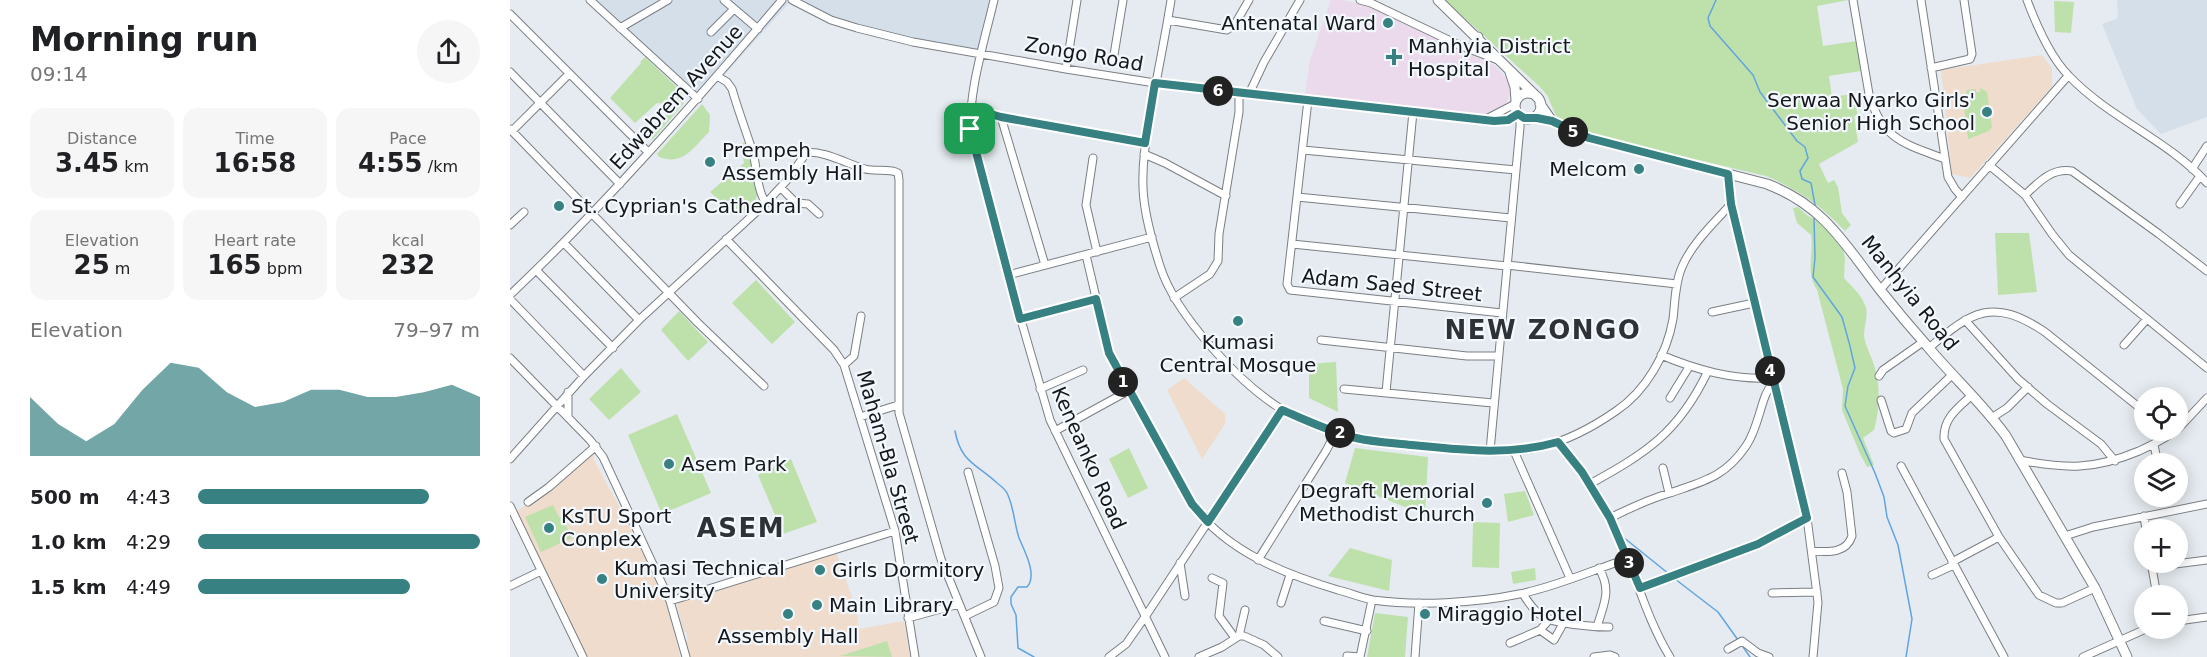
<!DOCTYPE html>
<meta charset="utf-8">
<style>
body{margin:0;font-family:"DejaVu Sans",sans-serif;background:#f6f6f6;color:#202124;height:100vh;display:flex;flex-direction:column;font-size:22px;white-space:nowrap}
*{box-sizing:border-box;margin:0}
p{font-size:20px;color:#757577}
.icon{flex:none;width:33px;height:33px;fill:none;stroke:currentColor;stroke-width:2;stroke-linecap:round;stroke-linejoin:round}
.map{position:relative;flex:1;overflow:hidden}
.drawer{display:flex;flex-direction:column;background:#fff;width:510px}
.drawer>*{flex:none}
.controls{position:absolute;left:1624px;top:387px;display:grid;gap:12px}
.controls a{display:grid;place-items:center;width:54px;height:54px;border-radius:50%;background:#fff;box-shadow:0 3px 15px #0003;font-size:30px}
.pin{position:absolute;display:grid;place-items:center;width:51px;height:51px;color:#fff;margin:-26px;border-radius:12px;box-shadow:0 3px 9px #0006}
.km{position:absolute;width:30px;height:30px;margin:-15px;border-radius:50%;background:#222;color:#fff;font-size:16px;line-height:30px;text-align:center}
.round{display:grid;place-items:center;flex:none;width:63px;height:63px;border-radius:32px;background:#f6f6f6}
.summary{display:flex;align-items:center;justify-content:space-between;height:102px;padding:0 30px}
h1{font-size:33px;font-weight:600;line-height:45px}
.stats{display:grid;grid-template-columns:repeat(3,1fr);gap:9px;height:102px;padding:6px 30px}
.stats div{display:grid;align-content:center;border-radius:15px;background:#f6f6f6;text-align:center}
.stats b{font-size:26px;font-weight:600}
.stats small{font-size:16px;font-weight:400}
.stats p{font-size:16px}
.chart{height:168px;padding:12px 30px}
.chart p{display:flex;justify-content:space-between}
.chart svg{width:100%;height:108px;margin-top:6px;fill:#388182;opacity:.7}
ul{padding:0 30px;list-style:none;font-size:20px}
li{display:grid;grid-template-columns:96px 72px 1fr;align-items:center;height:45px}
li i{height:15px;border-radius:8px;background:#388182}
main{display:flex;flex:1;min-height:0}
.map>svg:first-child{display:block}
.built{fill:#d4dfea}
.education{fill:#efdccc}
.medical{fill:#ebdaeb}
.green{fill:#bee1ac}
.lines{fill:none;stroke-linecap:round;stroke-linejoin:round}
.stream{stroke:#62a4e0;stroke-width:1.5}
.minor-casing{stroke:#7a7f84;stroke-width:9}
.major-casing{stroke:#7a7f84;stroke-width:11}
.minor{stroke:#fff;stroke-width:7}
.major{stroke:#fff;stroke-width:9}
.route-casing{stroke:#fff;stroke-width:12}
.route{stroke:#388182;stroke-width:8}
.poi-dot{fill:#388182;stroke:#f2f8fd;stroke-width:2}
.labels{text-anchor:middle;dominant-baseline:central;stroke-width:4.5;stroke-linejoin:round;paint-order:stroke}
.poi-label{font-size:20px;fill:#151719;stroke:#f2f8fd;text-anchor:start}
.street-label{font-size:20px;fill:#151719;stroke:#f2f8fd}
.district-label{font-size:26px;font-weight:bold;letter-spacing:1.5px;fill:#2e3237;stroke:#f2f8fd}
</style>
<main>
<section class="drawer">
<div class="summary"><div><h1>Morning run</h1><p>09:14</p></div><a class="round"><svg class="icon" aria-label="share" viewBox="0 0 24 24"><path d="M12 15V3M7 8l5-5 5 5M5 13v7h14v-7"/></svg></a></div>
<div class="stats">
<div><p>Distance</p><b>3.45<small> km</small></b></div>
<div><p>Time</p><b>16:58</b></div>
<div><p>Pace</p><b>4:55<small> /km</small></b></div>
</div>
<div class="stats">
<div><p>Elevation</p><b>25<small> m</small></b></div>
<div><p>Heart rate</p><b>165<small> bpm</small></b></div>
<div><p>kcal</p><b>232</b></div>
</div>
<div class="chart"><p><span>Elevation</span>79–97 m</p>
<svg viewBox="0 0 160 44" preserveAspectRatio="none"><path d="M0 44V20L10 31L20 38L30 31L40 17L50 6L60 8L70 18L80 24L90 22L100 17L110 17L120 20L130 20L140 18L150 15L160 20V44z"/></svg>
</div>
<ul>
<li><b>500 m</b>4:43<i style="width:82%"></i></li>
<li><b>1.0 km</b>4:29<i style="width:100%"></i></li>
<li><b>1.5 km</b>4:49<i style="width:75%"></i></li>
</ul>
</section>
<div class="map">
<svg width="1697" height="657" viewBox="0 0 1697 657">
<rect width="100%" height="100%" fill="#e5ebf0"/>
<path class="built" d="M77 0H486L473 57 364 37 314 21 279 3 188 104Z
M1607 0H1697V117L1651 134 1627 109 1592 24 1608 18Z"/>
<path class="education" d="M1532 55 1542 68V87L1460 178 1442 174 1431 70Z
M674 378 715 414V424L692 459 657 390Z
M82 452 85 456 83 458 118 523 157 604 170 657H76L7 511 24 500Z
M325 549 347 612 349 629 394 621 400 657H180L175 642 178 640 176 632H174L167 607 170 600Z"/>
<path class="medical" d="M821 0H832L864 7 985 66 1001 83V92L996 104 974 115 795 94 800 60Z"/>
<path class="green" d="M935 0H1338L1307 6 1313 46 1347 41 1351 71 1319 76 1322 97 1342 94 1348 115 1344 116 1348 142 1309 164 1318 183 1324 180 1328 187 1332 213 1341 225 1335 231C1312 206 1287 189 1256 176L1091 137 1061 127 1046 116 1037 95 1030 87Z
M1544 1 1564 2 1561 33 1545 32Z
M135 57 172 92 174 103 143 139 132 142 128 138C142 134 158 118 162 104L147 103 125 123 100 98 131 63 130 62Z
M1470 88 1477 92 1482 127 1479 131 1458 139 1453 100 1457 90 1466 89V92H1470Z
M192 104 200 115 199 132C183 148 173 166 149 157L147 154Z
M236 142 249 186 245 203 231 215 219 201 214 205 200 192 234 163 231 144Z
M1288 207 1298 216 1311 222 1332 246 1335 258 1334 278C1342 287 1353 296 1356 308 1358 318 1354 326 1354 335 1355 345 1360 353 1363 362 1371 384 1370 408 1364 430L1353 438 1364 465 1357 467 1350 454 1332 410 1333 389 1307 290C1295 272 1304 255 1301 235L1287 223 1283 208Z
M1485 233H1519L1527 292 1488 295Z
M246 280 285 322 262 344 222 303Z
M169 311 198 342 178 361 151 330Z
M826 362 828 412 799 398V364Z
M111 368 131 392 99 420 79 399Z
M167 414 201 493 152 514 118 435Z
M619 448 638 488 618 498 599 459Z
M845 448 918 457 915 515 835 483Z
M281 459 307 522 273 534 248 475Z
M1015 491 1024 515 998 522 994 494Z
M43 505 49 517 52 516 62 538 31 552 15 517Z
M963 522 990 523 989 568 962 567Z
M840 548 882 560 879 591 818 576Z
M1025 568 1026 580 1003 584 1001 572Z
M865 613 898 617 895 657H857Z
M377 641 382 657 330 656Z"/>
<g class="lines">
<path class="stream" d="M1206 0 1198 18 1200 26 1243 75 1250 92 1287 141 1295 147 1298 158 1290 171 1292 179 1301 183 1305 205
M1304 217 1305 258 1303 277 1332 317 1340 346 1345 368 1338 386 1335 406 1365 473 1374 497 1377 517 1388 545 1402 619 1396 657
M445 431C451 463 467 464 487 483 491 486 495 489 497 493 504 507 504 523 509 538 514 550 528 575 517 587H508L501 597V604L506 615 508 648 524 657
M1113 537 1159 574
M1165 579 1208 612 1228 640
M1231 644 1240 657"/>
<g class="minor-casing">
<path id="minor" d="M80 0 188 99
M214 0 248 29
M282 0 321 20 347 28 403 42 556 69 645 83 984 121 998 120 1008 114
M484 0C475 39 455 102 462 140L498 275 540 420 655 657
M661 0C655 38 647 76 640 115 636 139 632 163 633 188 634 214 642 241 650 266 665 314 728 382 771 409 791 422 823 432 845 438 862 442 881 442 898 444 941 449 987 457 1030 447 1057 441 1083 427 1106 411 1136 391 1157 354 1163 319 1165 302 1165 283 1172 267 1182 243 1204 223 1221 204
M850 0 861 3 949 45 988 60
M1343 0 1359 94C1372 140 1395 144 1435 159
M1411 0 1438 177 1445 189 1452 197
M1517 0C1526 24 1541 58 1559 76 1599 118 1658 140 1697 183
M0 14 138 152
M658 20 717 30 725 24 739 0
M110 28 158 0
M201 32 224 9
M603 61 613 0
M1421 68 1460 59 1462 54 1454 0
M556 69 567 0
M0 72 110 184
M207 76 217 82 222 89C228 110 236 131 243 153 247 168 247 191 256 203
M739 94 754 62 790 0
M798 100 777 284 780 290 992 313
M460 108 491 117 635 143
M491 117 535 265
M976 119 1005 104
M0 129 188 323 254 386
M2 131 59 74
M793 150 1006 170
M634 154 655 163 716 196
M583 158 576 205 587 252
M1479 165 1515 195 1542 234 1559 255 1697 368
M1682 169 1697 146
M1218 174 1221 204 1297 518 1308 602 1303 657
M271 188 286 203 298 204 309 214
M1515 195C1529 182 1541 168 1562 171L1649 234 1697 271
M787 197 1001 218
M1670 204 1690 176
M0 225 14 212
M216 239 324 350 334 365 385 531 405 657
M54 243 129 320
M782 244 997 266
M576 255 599 353 682 504C716 551 774 574 828 590 840 593 852 598 863 600 906 606 967 603 1009 594 1046 587 1082 570 1117 559
M997 265 1167 284
M26 270 103 348
M498 275 642 237
M1370 290 1558 76
M0 295C97 203 185 102 272 0
M664 298 700 274 708 261 709 234 729 112V93
M0 299 74 376
M1202 312 1244 303
M510 319 586 299
M1455 320 1508 379 1537 404 1591 444 1605 461
M811 340 957 356H988
M1614 345 1637 319
M1419 348C1462 311 1483 297 1535 332L1635 412
M1151 355C1187 370 1222 380 1262 378
M0 358 80 440 93 457 160 601 176 657
M334 365 344 356 351 316
M1369 376 1373 370 1413 342
M530 389 573 370
M834 389 983 403
M876 392 903 112
M1462 395C1448 408 1433 418 1434 439L1489 537 1529 595 1546 603H1552L1585 588
M1160 398 1179 367
M1371 400 1381 431 1384 433 1396 429 1402 413 1443 374
M58 416V392
M350 417 388 405
M1483 417 1497 408 1518 387
M1668 429 1697 398
M545 431 618 391
M1048 442C1070 469 1092 498 1106 530 1125 572 1136 618 1160 657
M1644 445 1648 464
M980 451 1010 127V116
M1004 451 1060 578
M0 459 74 376 129 320 256 203 279 178 296 153C310 149 340 165 355 169 365 172 380 168 388 173L389 180V413L431 559 471 657
M1509 460C1556 469 1584 470 1629 451 1642 445 1655 439 1666 430
M1391 466 1494 657
M1153 468 1159 493
M1080 484C1136 453 1168 433 1197 373
M18 502 39 487 86 446
M0 506 73 657
M1634 516 1636 530
M1100 518C1120 508 1139 499 1160 493 1194 481 1215 477 1236 446 1250 426 1250 397 1263 383
M1555 536 1583 527 1697 504
M1302 551C1318 552 1336 554 1342 536L1337 492 1332 473
M748 560 816 451 826 432
M1442 562 1489 537
M1641 562 1647 596
M670 563 675 596
M1642 567 1697 560
M1422 575 1444 565
M702 578 713 583 709 616 725 638
M0 586 31 571
M1130 588C1188 568 1244 549 1297 518
M1262 593 1307 592
M1013 594C1018 602 1024 611 1032 616 1041 624 1086 627 1099 627
M160 601 385 531
M771 603 780 575
M455 616 484 602 489 588 485 566 458 472
M398 618 449 604
M814 621 857 631
M1668 621 1697 617
M1087 627C1094 603 1102 591 1089 568
M1030 630 1044 640 1054 622
M729 636 735 610
M1000 643 1030 630 1040 619
M1218 649 1232 641 1248 653 1259 657
M837 656 850 657
M599 657 616 644 635 617 772 410
M689 657 712 647 729 636H734L754 645 768 657
M850 657 862 600
M905 657 909 603
M1084 657 1100 655 1105 657
M1573 657 1638 628"/>
</g>
<g class="major-casing">
<path id="major" d="M928 0 1028 98
M959 49 966 46 968 37
M1000 72 1005 87 1006 100
M1005 106a13 13 0 1 1 26 0a13 13 0 1 1-26 0Z
M1030 104 1042 121 1079 138 1257 184C1315 206 1335 245 1371 291 1386 310 1402 329 1418 347 1443 377 1473 404 1496 436L1585 588 1617 657"/>
</g>
<use href="#minor" class="minor"/>
<use href="#major" class="major"/>
</g>
<g class="lines">
<g class="route-casing">
<path id="route" d="M645 83 984 121 998 120 1008 114 1014 118H1027L1042 121 1079 138 1218 174 1221 204 1297 518 1248 544 1130 588 1100 518 1072 472 1048 442C999 456 951 450 901 445 883 443 863 442 846 438 820 432 796 420 772 410L698 522 682 504 599 353 586 299 510 319 460 129V108L491 117 635 143Z"/>
</g>
<use href="#route" class="route"/>
</g>
<g class="poi-dot">
<circle cx="878" cy="23" r="6"/>
<path d="M881 48h6v6h6v6h-6v6h-6v-6h-6v-6h6z"/>
<circle cx="1477" cy="112" r="6"/>
<circle cx="200" cy="162" r="6"/>
<circle cx="1129" cy="169" r="6"/>
<circle cx="49" cy="206" r="6"/>
<circle cx="728" cy="321" r="6"/>
<circle cx="159" cy="464" r="6"/>
<circle cx="977" cy="503" r="6"/>
<circle cx="39" cy="528" r="6"/>
<circle cx="310" cy="570" r="6"/>
<circle cx="92" cy="579" r="6"/>
<circle cx="307" cy="605" r="6"/>
<circle cx="278" cy="614" r="6"/>
<circle cx="915" cy="614" r="6"/>
</g>
<g class="labels">
<g class="poi-label">
<text x="866" y="23" text-anchor="end">Antenatal Ward</text>
<text x="898" y="46">Manhyia District<tspan x="898" dy="23">Hospital</tspan></text>
<text x="1465" y="100" text-anchor="end">Serwaa Nyarko Girls'<tspan x="1465" dy="23">Senior High School</tspan></text>
<text x="212" y="150">Prempeh<tspan x="212" dy="23">Assembly Hall</tspan></text>
<text x="1117" y="169" text-anchor="end">Melcom</text>
<text x="61" y="206">St. Cyprian's Cathedral</text>
<text x="728" y="342" text-anchor="middle">Kumasi<tspan x="728" dy="23">Central Mosque</tspan></text>
<text x="171" y="464">Asem Park</text>
<text x="965" y="491" text-anchor="end">Degraft Memorial<tspan x="965" dy="23">Methodist Church</tspan></text>
<text x="51" y="516">KsTU Sport<tspan x="51" dy="23">Conplex</tspan></text>
<text x="104" y="568">Kumasi Technical<tspan x="104" dy="23">University</tspan></text>
<text x="322" y="570">Girls Dormitory</text>
<text x="319" y="605">Main Library</text>
<text x="927" y="614">Miraggio Hotel</text>
<text x="278" y="636" text-anchor="middle">Assembly Hall</text>
</g>
<g class="street-label">
<text transform="translate(574 54) rotate(10)">Zongo Road</text>
<text transform="translate(166 97) rotate(-48)">Edwabrem Avenue</text>
<text transform="translate(882 285) rotate(6)">Adam Saed Street</text>
<text transform="translate(1400 293) rotate(51)">Manhyia Road</text>
<text transform="translate(378 457) rotate(74)">Maham-Bla Street</text>
<text transform="translate(579 458) rotate(66)">Keneanko Road</text>
</g>
<g class="district-label">
<text x="1033" y="330">NEW ZONGO</text>
<text x="231" y="528">ASEM</text>
</g>
</g>
</svg>
<div class="controls">
<a><svg class="icon" aria-label="locate" viewBox="0 0 24 24"><circle cx="12" cy="12" r="6"/><path d="M12 2v4M12 18v4M2 12h4M18 12h4"/></svg></a>
<a><svg class="icon" aria-label="layers" viewBox="0 0 24 24"><path d="M12 4l9 5-9 5-9-5zM3 14l9 5 9-5"/></svg></a>
<a>+</a>
<a>−</a>
</div>
<div class="pin" style="left:460px;top:129px;background:#1e9e55"><svg class="icon" aria-label="arrive" viewBox="0 0 24 24"><path d="M6 21V4h12l-3 4 3 4H6"/></svg></div>
<b class="km" style="left:613px;top:382px">1</b>
<b class="km" style="left:830px;top:433px">2</b>
<b class="km" style="left:1119px;top:563px">3</b>
<b class="km" style="left:1260px;top:371px">4</b>
<b class="km" style="left:1063px;top:132px">5</b>
<b class="km" style="left:708px;top:91px">6</b>
</div>
</main>
